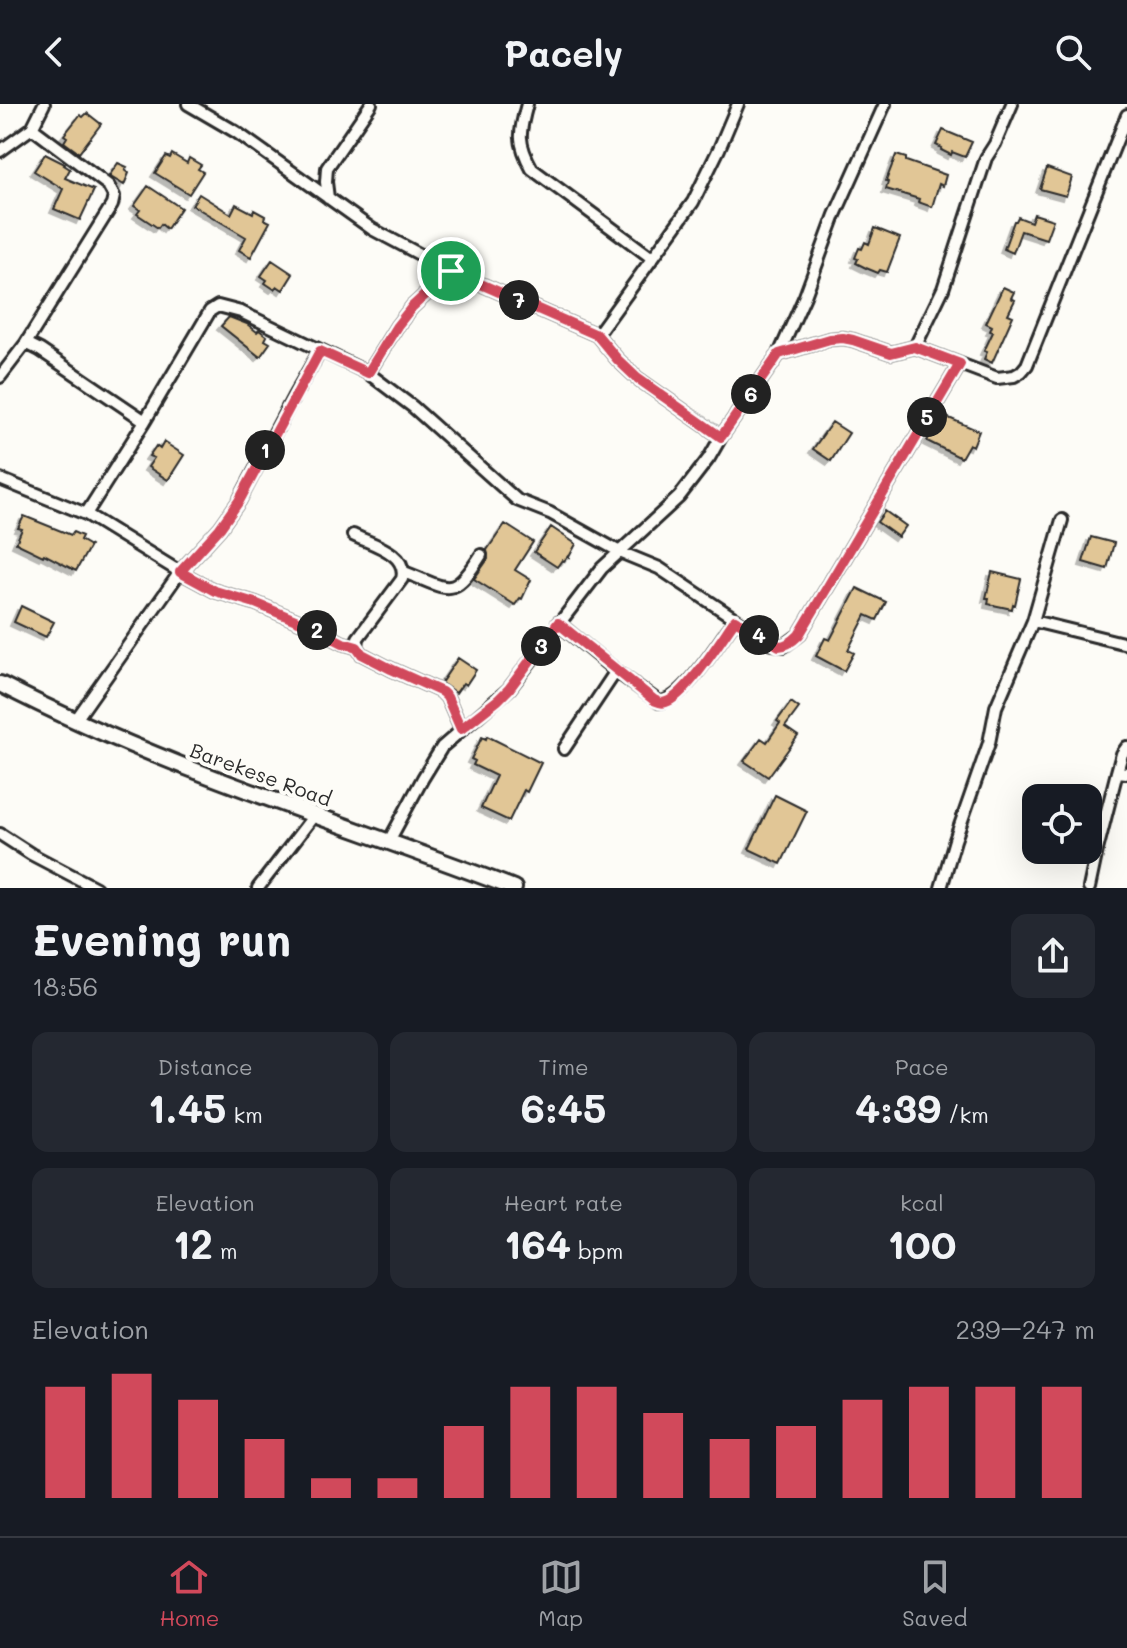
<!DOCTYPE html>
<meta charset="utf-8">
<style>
body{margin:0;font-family:Mali,sans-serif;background:#242831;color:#f1f3f6;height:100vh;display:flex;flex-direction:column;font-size:30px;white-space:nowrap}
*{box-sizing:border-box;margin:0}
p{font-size:26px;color:#9ea1a6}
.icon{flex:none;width:44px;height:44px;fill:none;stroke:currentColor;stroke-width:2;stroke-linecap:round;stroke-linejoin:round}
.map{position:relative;height:784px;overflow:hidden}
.sheet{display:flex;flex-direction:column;background:#171b24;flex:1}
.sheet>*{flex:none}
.fabs{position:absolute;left:1022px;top:680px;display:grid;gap:16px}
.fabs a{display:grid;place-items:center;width:80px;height:80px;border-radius:16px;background:#171b24;box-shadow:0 8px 32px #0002;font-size:40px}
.pin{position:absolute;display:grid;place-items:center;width:68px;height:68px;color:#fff;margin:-34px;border:4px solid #fff;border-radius:50%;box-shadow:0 2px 8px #0007}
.km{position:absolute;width:40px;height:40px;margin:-20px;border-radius:50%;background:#222;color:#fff;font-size:22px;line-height:40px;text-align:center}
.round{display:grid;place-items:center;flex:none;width:84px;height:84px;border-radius:16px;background:#242831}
.headline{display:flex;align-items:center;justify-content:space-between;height:136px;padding:0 32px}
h1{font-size:44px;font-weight:800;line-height:60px}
.stats{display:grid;grid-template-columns:repeat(3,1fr);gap:12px;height:136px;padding:8px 32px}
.stats div{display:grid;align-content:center;border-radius:16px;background:#242831;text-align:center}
.stats b{font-size:40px;font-weight:800}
.stats small{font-size:22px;font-weight:400}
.stats p{font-size:22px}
.chart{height:224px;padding:16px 32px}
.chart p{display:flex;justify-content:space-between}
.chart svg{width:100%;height:144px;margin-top:8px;stroke:#d1495b;stroke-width:6}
header{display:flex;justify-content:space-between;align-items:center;height:104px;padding:0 32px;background:#171b24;font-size:36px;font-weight:800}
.menu{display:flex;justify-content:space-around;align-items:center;height:112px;border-top:2px solid #363941;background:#171b24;font-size:22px;color:#9ea1a6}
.menu a{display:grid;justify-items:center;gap:4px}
.menu .active{color:#d1495b}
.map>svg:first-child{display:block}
.building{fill:#e1c696;stroke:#2b2b2b;stroke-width:2;filter:url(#shadow)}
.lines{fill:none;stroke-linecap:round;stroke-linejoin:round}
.street-casing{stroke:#2b2b2b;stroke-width:16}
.secondary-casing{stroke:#2b2b2b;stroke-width:20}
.street{stroke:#fdfcf7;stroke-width:10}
.secondary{stroke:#fdfcf7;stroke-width:14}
.route-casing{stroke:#fff;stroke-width:16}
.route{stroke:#d1495b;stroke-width:10}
.labels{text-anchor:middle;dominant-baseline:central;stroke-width:8;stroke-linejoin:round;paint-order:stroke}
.street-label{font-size:20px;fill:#2b2b2b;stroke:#fdfcf7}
</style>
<header><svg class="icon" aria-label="back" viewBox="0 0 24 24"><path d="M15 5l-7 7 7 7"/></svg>Pacely<svg class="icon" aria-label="search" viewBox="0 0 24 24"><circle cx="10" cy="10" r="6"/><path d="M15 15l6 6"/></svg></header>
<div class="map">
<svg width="1127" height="784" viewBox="0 0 1127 784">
<defs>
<filter id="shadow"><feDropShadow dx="-4" dy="4" stdDeviation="0" flood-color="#0004"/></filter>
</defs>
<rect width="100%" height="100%" fill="#fdfcf7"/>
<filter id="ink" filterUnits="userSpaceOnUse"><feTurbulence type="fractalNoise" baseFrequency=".0125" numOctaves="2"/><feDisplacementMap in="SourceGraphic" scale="16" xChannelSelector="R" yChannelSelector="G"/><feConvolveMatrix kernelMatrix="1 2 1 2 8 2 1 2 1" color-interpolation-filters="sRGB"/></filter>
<g filter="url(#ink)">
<path class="building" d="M87 9 101 20 79 49 64 38 67 33 64 31 80 11 83 13Z
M943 26 972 38 965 53 952 48 951 51 941 46 942 44 936 41Z
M45 50 65 60 64 61 70 65 65 74 94 86 80 116 54 105 63 85 34 67Z
M172 50 187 59 189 54 201 61 198 65 203 68 189 90 155 69 166 52 170 54Z
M896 51 906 54V57L946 71 943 82 939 80 932 103 918 98 919 95 886 85 888 78 886 77Z
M118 59 127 63 125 66 129 69 124 81 109 72Z
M1047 64 1072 73 1066 92 1040 85Z
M148 82 181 104 167 125 161 120 158 124 137 110 140 106 134 102Z
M199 90 231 110 236 100 253 109 254 106 265 112 264 115 270 118 251 153 239 146 246 133 192 101Z
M1034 110 1053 116 1046 135 1021 127 1013 149 1004 145 1014 117H1016L1018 113 1031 118Z
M875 124 900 134 887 168 880 166 878 169 866 164 856 159 858 155 855 154 859 144 862 145 865 138 869 140Z
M272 156 293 170 283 186 277 182 274 185 265 179 267 176 261 172Z
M1003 183 1014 188 1011 194 1015 196 1008 210 1013 212 992 259 984 255 987 248 984 247 993 228 990 227 992 222 986 219Z
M229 213 247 220 257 228 259 226 267 232 265 236 270 239 260 253 221 222Z
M942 311 979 327 973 342 969 340 961 354 927 337Z
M832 318 849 329 831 357 813 345Z
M164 338 184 351 168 376 148 363 154 354 149 352 156 342 160 345Z
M885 407 906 422 898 433 877 418Z
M24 412 71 431 73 428 82 432 80 436 90 442 76 467 44 450 43 452 16 439 22 425 18 424Z
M505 420 533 438 515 466 531 476 522 495 520 494 515 501 474 475 488 455 487 446Z
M551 423 576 440 569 453 568 452 564 457 562 456 557 463 534 448Z
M1091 433 1114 439 1107 465 1083 458Z
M992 468 1021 475 1015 501 1013 500 1012 505 988 500 989 494H986Z
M857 484 886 498 877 516 866 511 848 546 854 549 844 567 816 552 825 534 830 536Z
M21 502 54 518 46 533 14 518Z
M458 554 476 566 466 581 463 579 456 589 441 579Z
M791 598 799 604 785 623 798 632 768 673 744 657 761 634 767 638 780 619 777 617Z
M487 632 541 659 527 688 524 686 509 717 481 704 496 672 473 661 475 657 471 655 482 633 486 635Z
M775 691 807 707 781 760 749 745Z"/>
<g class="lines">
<g class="street-casing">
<path id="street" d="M188 0 236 28 372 125 451 167 597 231
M527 0C519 29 517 38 532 65L652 154
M1012 0 995 40 986 54 943 185 915 243 997 274 1014 272 1021 268 1027 261 1127 11
M0 47 32 24 44 0
M328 94 326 78 327 64 371 0
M26 239 112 101 114 92 108 81 32 24
M779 250 830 235 843 234 853 236 891 249 915 243
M368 269 397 222 412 203 451 167
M0 273 26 239 40 246 145 317
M721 333 637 274 617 255 597 231 693 98 719 45 738 0
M0 375 86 410 180 468 215 487 255 499 310 522 343 539 357 543 362 550 391 565 442 588 447 593 461 625
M86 410 145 317 210 207 218 202 241 208 368 269 413 303 517 396 550 409 620 448 659 464 773 540 784 542 799 531 960 260
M353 431C371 440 409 449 402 475L358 534 357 543
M404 468C449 485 452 497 481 451
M1033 517 1127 540
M558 519 616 567 659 598C684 597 720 536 735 516
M75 617 180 468 220 424 239 397 294 292 320 247
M1127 643 1122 650 1117 668 1127 669
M564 645 616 567
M0 730 31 750 96 784
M389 737 423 674 442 643 509 585 602 464 679 393 709 354 721 333 779 250 805 192 835 111 885 0
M258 784 315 710
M941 784 955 736 989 639 996 603 1033 517 1062 416
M1089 784 1097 746 1117 668"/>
</g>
<g class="secondary-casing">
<path id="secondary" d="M0 580C165 665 342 718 514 784"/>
</g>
<use href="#street" class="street"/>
<use href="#secondary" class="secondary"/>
</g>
</g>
<g class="lines" filter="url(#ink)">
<g class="route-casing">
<path id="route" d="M451 167 597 231 617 255 637 274 721 333 779 250 830 235 843 234 853 236 891 249 915 243 960 260 799 531C793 537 787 542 779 542L735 516C722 534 686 592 666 598 660 600 659 598 654 596L558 519 509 585 498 596 461 625 447 593 442 588 391 565 362 550 357 543 343 539 310 522 255 499 215 487 180 468 220 424 239 397 320 247 368 269 397 222 412 203Z"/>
</g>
<use href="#route" class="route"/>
</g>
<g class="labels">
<g class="street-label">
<text transform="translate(261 670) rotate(20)">Barekese Road</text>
</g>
</g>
</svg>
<div class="fabs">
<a><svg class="icon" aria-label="locate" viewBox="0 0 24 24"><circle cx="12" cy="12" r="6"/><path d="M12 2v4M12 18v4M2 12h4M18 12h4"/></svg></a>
</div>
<div class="pin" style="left:451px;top:167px;background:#1e9e55"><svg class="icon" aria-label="arrive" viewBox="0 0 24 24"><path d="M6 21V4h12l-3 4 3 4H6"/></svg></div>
<b class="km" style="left:265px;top:346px">1</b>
<b class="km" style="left:317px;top:526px">2</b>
<b class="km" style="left:541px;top:542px">3</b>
<b class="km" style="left:759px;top:531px">4</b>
<b class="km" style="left:927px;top:313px">5</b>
<b class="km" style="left:751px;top:290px">6</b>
<b class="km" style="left:519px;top:196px">7</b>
</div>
<section class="sheet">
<div class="headline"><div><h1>Evening run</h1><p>18:56</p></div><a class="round"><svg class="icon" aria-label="share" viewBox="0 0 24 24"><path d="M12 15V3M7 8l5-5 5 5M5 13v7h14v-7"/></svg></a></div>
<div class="stats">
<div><p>Distance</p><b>1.45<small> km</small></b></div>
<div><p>Time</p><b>6:45</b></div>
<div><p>Pace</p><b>4:39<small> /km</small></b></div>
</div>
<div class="stats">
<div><p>Elevation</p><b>12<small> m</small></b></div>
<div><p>Heart rate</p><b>164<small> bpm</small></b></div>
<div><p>kcal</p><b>100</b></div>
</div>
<div class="chart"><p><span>Elevation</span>239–247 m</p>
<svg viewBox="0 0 160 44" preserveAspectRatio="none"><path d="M5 44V10M15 44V6M25 44V14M35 44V26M45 44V38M55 44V38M65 44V22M75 44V10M85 44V10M95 44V18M105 44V26M115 44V22M125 44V14M135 44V10M145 44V10M155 44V10"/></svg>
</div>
</section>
<nav class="menu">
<a class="active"><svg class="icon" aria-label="home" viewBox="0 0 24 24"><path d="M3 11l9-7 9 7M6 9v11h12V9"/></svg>Home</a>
<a><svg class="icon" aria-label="map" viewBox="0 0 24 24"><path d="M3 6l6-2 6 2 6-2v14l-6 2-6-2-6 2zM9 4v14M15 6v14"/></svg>Map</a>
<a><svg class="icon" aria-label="saved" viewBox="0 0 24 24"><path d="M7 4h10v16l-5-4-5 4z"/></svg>Saved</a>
</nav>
